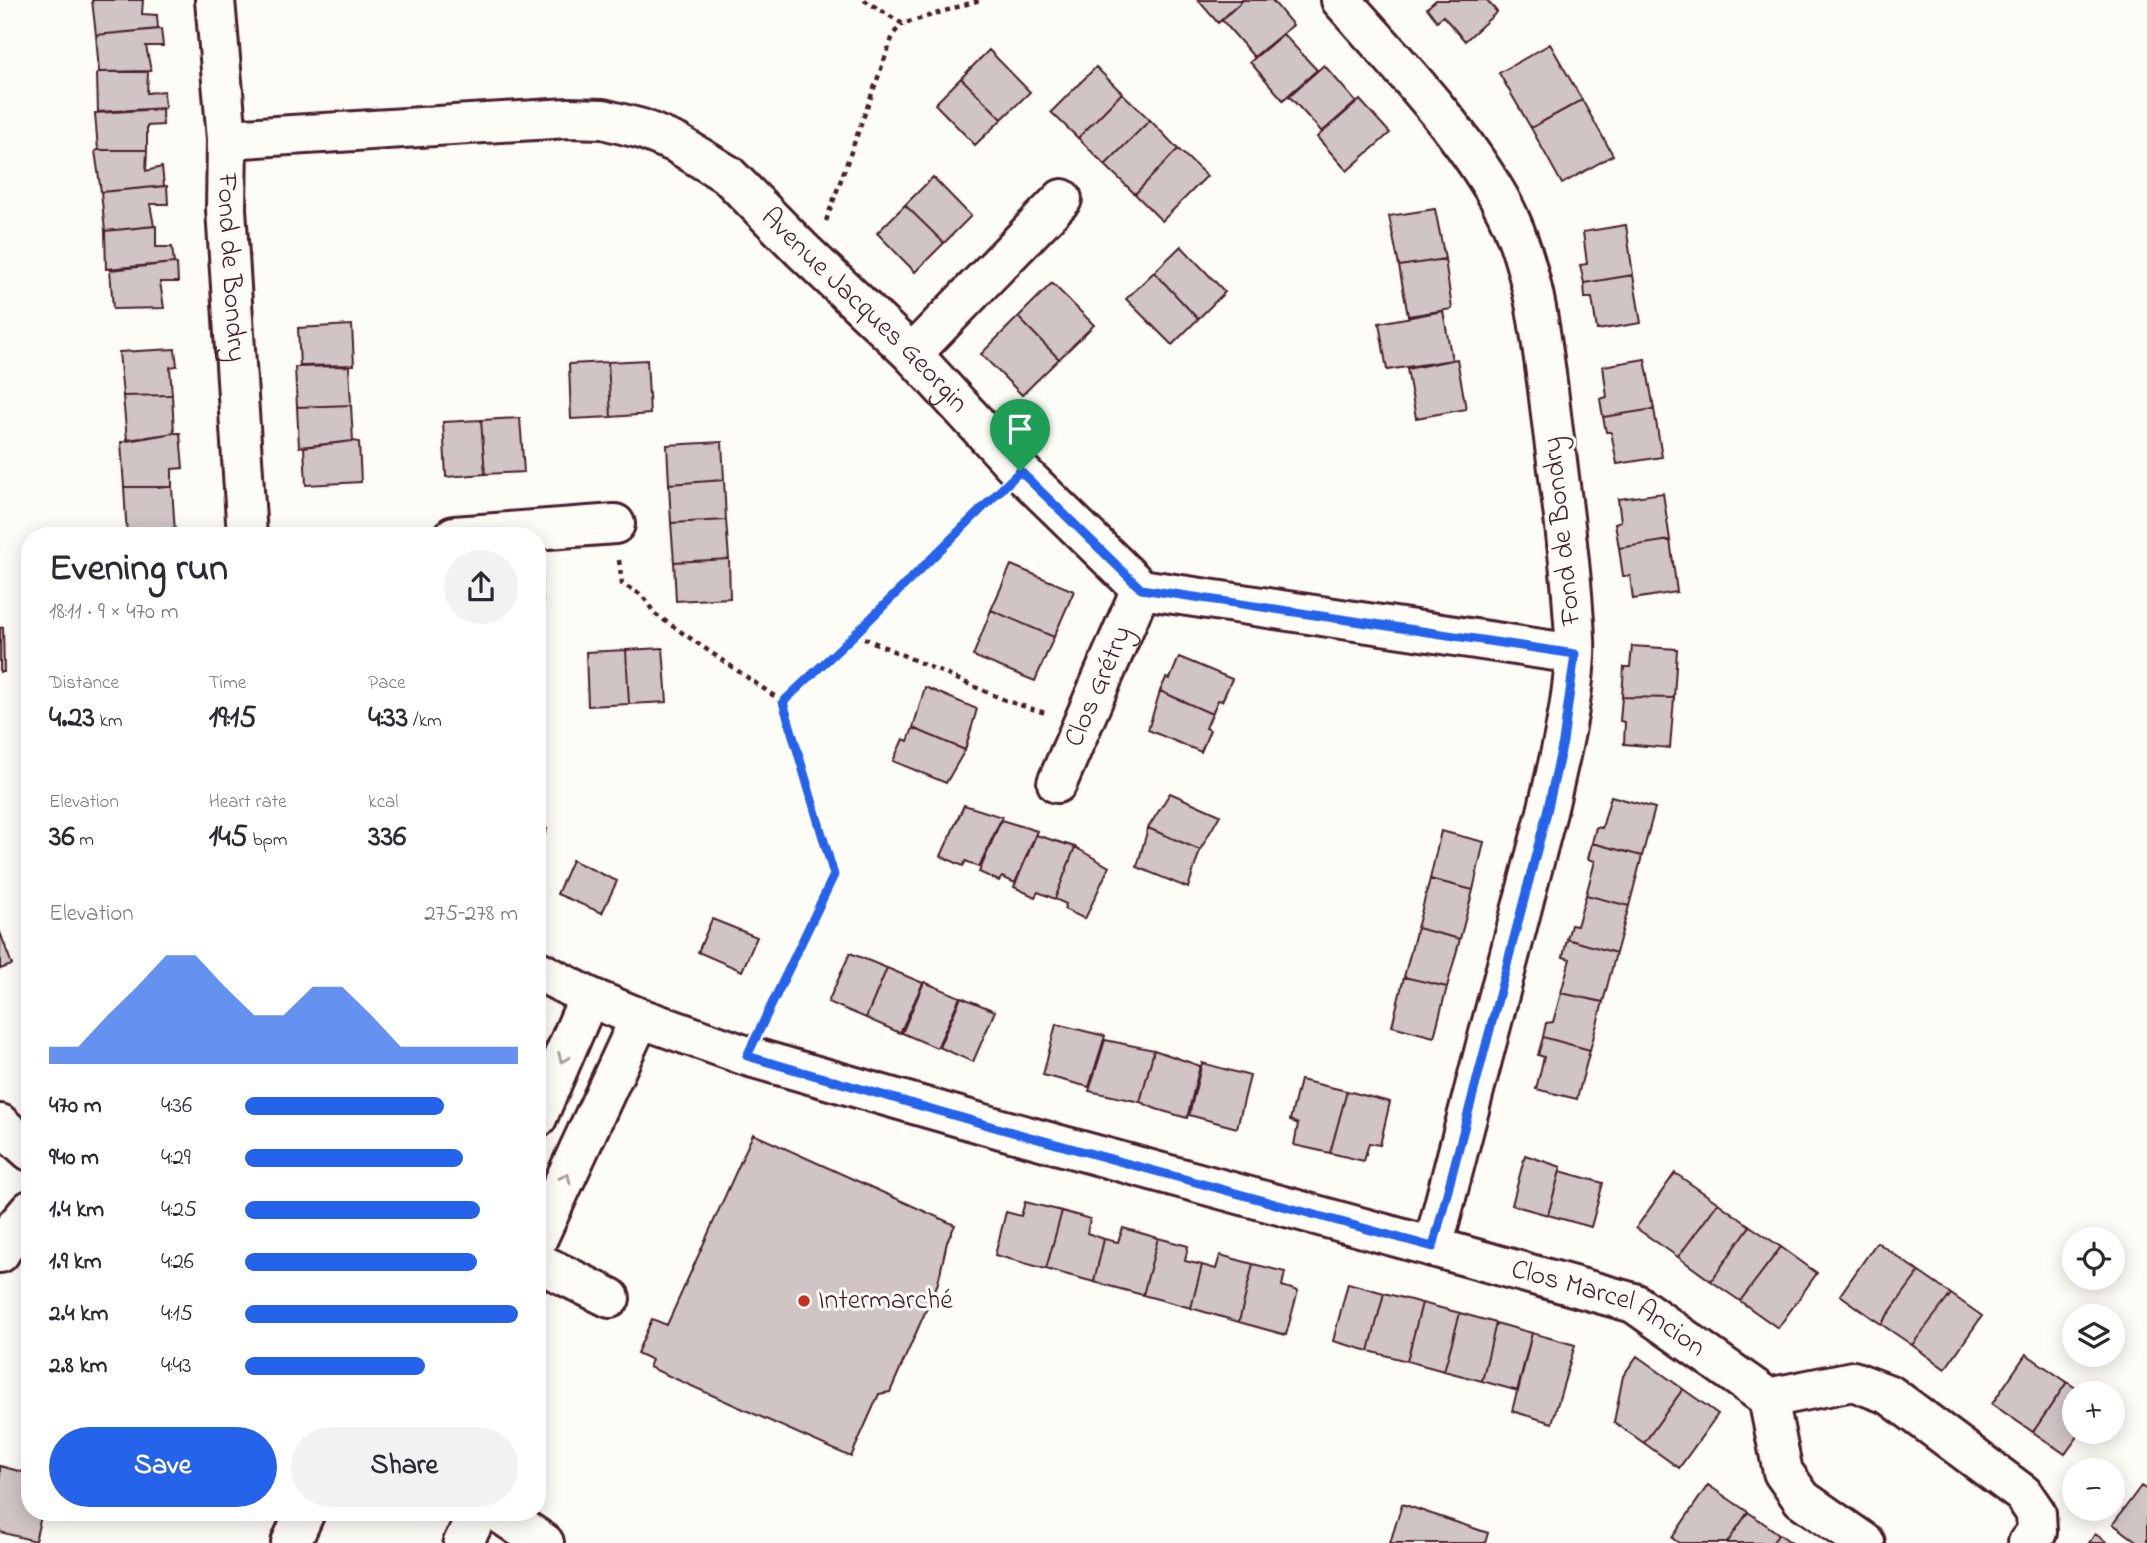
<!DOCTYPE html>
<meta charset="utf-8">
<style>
body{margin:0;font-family:"Indie Flower",sans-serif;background:#f2f2f3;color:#2b2b33;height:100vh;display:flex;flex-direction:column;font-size:26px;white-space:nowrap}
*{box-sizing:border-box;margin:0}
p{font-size:23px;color:#7c7c81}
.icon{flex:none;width:38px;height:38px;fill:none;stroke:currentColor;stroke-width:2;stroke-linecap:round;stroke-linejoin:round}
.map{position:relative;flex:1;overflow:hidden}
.drawer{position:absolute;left:21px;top:527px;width:525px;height:994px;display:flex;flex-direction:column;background:#fff;border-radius:28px;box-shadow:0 4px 18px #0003}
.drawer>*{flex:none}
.buttons{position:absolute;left:2062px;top:1227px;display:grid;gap:14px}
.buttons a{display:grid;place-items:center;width:63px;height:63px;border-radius:50%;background:#fff;box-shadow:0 4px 18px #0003;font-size:35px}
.pin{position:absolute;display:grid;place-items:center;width:60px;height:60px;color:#fff;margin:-72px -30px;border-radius:50% 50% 50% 0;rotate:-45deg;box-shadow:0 0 7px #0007}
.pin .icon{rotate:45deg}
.round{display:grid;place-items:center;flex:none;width:74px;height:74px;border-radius:37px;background:#f2f2f3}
.headline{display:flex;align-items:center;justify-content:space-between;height:119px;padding:0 28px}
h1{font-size:38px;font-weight:700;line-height:52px}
.figures{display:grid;grid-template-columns:repeat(3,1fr);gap:10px;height:119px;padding:7px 28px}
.figures div{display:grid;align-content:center}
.figures b{font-size:30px;font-weight:700}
.figures small{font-size:19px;font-weight:400}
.figures p{font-size:19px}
.chart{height:196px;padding:14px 28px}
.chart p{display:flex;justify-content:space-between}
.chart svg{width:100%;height:126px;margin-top:7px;fill:#2563eb;opacity:.7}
.button{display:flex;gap:14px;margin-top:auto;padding:14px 28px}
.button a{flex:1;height:80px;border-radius:42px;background:#2563eb;color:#fff;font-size:28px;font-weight:700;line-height:80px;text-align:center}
.button a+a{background:#f2f2f3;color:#2b2b33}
ul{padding:0 28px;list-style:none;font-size:23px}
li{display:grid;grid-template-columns:112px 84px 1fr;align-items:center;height:52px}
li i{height:18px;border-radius:9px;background:#2563eb}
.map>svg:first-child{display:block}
.building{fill:#d0c5c4;stroke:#4a1f2b;stroke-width:2}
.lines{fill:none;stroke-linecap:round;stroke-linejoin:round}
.minor-casing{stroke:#4a1f2b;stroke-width:44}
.major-casing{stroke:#4a1f2b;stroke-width:44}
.path{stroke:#4a1f2b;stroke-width:4.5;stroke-dasharray:5 5;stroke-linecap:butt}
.minor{stroke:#fdfcf7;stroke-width:38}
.major{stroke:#fdfcf7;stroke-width:38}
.oneway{stroke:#ac999b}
.route-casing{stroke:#fff;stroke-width:14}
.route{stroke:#2563eb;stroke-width:9}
.poi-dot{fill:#c8321e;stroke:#fdfcf7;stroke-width:2.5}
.labels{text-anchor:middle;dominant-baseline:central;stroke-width:6;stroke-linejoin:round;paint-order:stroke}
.street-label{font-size:28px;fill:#4a1f2b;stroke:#fdfcf7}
.poi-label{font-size:28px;fill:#4a1f2b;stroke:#fdfcf7;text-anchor:start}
</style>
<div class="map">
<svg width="2147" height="1543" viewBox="0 0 2147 1543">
<rect width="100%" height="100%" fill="#fdfcf7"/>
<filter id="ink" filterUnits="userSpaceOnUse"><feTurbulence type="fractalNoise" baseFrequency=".0143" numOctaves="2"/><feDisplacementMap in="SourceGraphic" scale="14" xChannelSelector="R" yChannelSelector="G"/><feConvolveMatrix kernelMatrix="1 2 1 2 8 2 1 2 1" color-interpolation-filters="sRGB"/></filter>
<g filter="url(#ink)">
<path class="building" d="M92 0H143L142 14 157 15 158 29 96 35Z
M1198 0H1243L1218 23Z
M1243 0H1272L1293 25 1254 57 1222 20Z
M1436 0H1487L1497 12 1465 41 1443 16 1437 21 1427 8Z
M161 29 163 46H146L151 71 99 72 96 35Z
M1283 34 1317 70 1283 100 1250 62Z
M1550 44 1582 100 1531 128 1499 73Z
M989 50 1030 92 1002 119 961 78Z
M1324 65 1356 102 1322 132 1289 96Z
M1096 67 1122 93 1078 138 1051 112Z
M99 72H148L147 93 164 91 165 108 98 112 97 74Z
M961 78 1002 119 975 145 935 104Z
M1122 93 1150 120 1105 165 1078 138Z
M1360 100 1390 133 1347 171 1317 137Z
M1582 100 1613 155 1562 184 1531 128Z
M162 109 163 125 147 126V150H98L95 113Z
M1150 120 1178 149 1135 194 1105 165Z
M1178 149 1207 176 1162 221 1135 194Z
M98 150H147L146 171 162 167 164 186 101 192 95 151Z
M933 177 971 216 944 243 905 205Z
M167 186 168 204H150L154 226 105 231 101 192Z
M905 205 944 243 915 272 877 233Z
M1435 209 1445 259 1399 266 1389 216Z
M1626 225 1633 275 1584 283 1580 265 1587 264 1583 232Z
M156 226V247H172L174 263 106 269 105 231Z
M1181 246 1225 292 1198 319 1154 272Z
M1445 259 1452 309 1408 316 1399 266Z
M174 263 177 264 178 282H160L164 308 113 309 110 270Z
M1154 272 1198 319 1172 345 1126 299Z
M1633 275 1641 323 1597 330 1592 298H1585L1584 283Z
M1052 283 1094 325 1059 359 1018 317Z
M1443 311 1452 360 1387 370 1379 323Z
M1018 317 1059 359 1022 395 981 354Z
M352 325 354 365 300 366 298 328Z
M175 349 177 366 170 367 172 395 123 396 119 352Z
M1457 359 1466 409 1416 418 1407 369Z
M1645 359 1654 409 1603 417 1600 399 1607 397 1603 366Z
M647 360 650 414 611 417 608 362Z
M608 362 611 417 571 419 569 364Z
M349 366 351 405 297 407 295 367Z
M172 395 174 433 127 440 123 396Z
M351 405 353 441 299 447 297 407Z
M1654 409 1662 457 1617 464 1611 432H1606L1603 417Z
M520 418 524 472 485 474 481 420Z
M481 420 485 474 446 477 443 422Z
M174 433H180L183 468 172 469V487H124L121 442Z
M353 441 359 442 361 482 306 485 304 447Z
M722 442 724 480 669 484 667 445Z
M724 480 726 520 671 523 669 484Z
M124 487H172L175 533 127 536Z
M1663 493 1670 540 1619 548 1615 523 1621 521 1618 499Z
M726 520 729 559 674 562 671 523Z
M1670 540 1677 592 1633 599 1630 576H1623L1619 548Z
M729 559 730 598 676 601 674 562Z
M1011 565 1074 591 1054 637 991 610Z
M537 580H541L544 618 537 619Z
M991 610 1054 637 1035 681 973 656Z
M3 627 4 672H0V628Z
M1632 646 1677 649 1674 698 1622 697 1624 667H1630Z
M663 648 667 702 629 704 626 650Z
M626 650 629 704 588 706 586 652Z
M1179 657 1232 679 1222 701 1218 700 1212 714 1160 691 1166 678 1170 679Z
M925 687 977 709 965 750 913 728Z
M1160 691 1212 714 1206 728 1210 730 1201 752 1148 730Z
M1622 697 1674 698 1670 748 1624 744 1625 722 1620 721Z
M913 728 965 750 946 783 893 761 903 739 908 741Z
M1170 793 1220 815 1200 850 1148 828Z
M1611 796 1655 808 1642 856 1592 843 1596 827 1602 828Z
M964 805 1002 817 979 867 966 861 963 866 941 856Z
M1001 820 1037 831 1015 883 1002 877 999 881 979 872Z
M537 825 547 829 537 851Z
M1148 828 1200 850 1188 888 1137 867Z
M1441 831 1484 842 1473 890 1430 879Z
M1036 835 1075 847 1055 899 1038 892 1035 897 1014 887Z
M1592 843 1642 856 1629 906 1586 895 1595 861 1588 859Z
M1075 847 1109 867 1085 919 1064 909 1066 904 1055 899Z
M572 860 617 881 602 913 557 894Z
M1430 879 1473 890 1460 939 1417 928Z
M1586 895 1629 906 1616 953 1567 939 1571 925 1577 926Z
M712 919 757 937 742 971 698 952Z
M1417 928 1460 939 1447 987 1404 977Z
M0 932 12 965 0 969Z
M1567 939 1616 953 1603 1002 1561 993 1570 959 1563 957Z
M850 953 887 968 866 1018 828 1002Z
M887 968 923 983 900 1033 866 1018Z
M1404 977 1447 987 1434 1037 1392 1026Z
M924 982 960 997 937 1048 902 1033Z
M1561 993 1603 1002 1590 1050 1543 1037 1546 1023 1553 1022Z
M961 997 995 1011 973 1062 939 1047Z
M1056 1024 1105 1036 1089 1087 1043 1075Z
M1543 1037 1590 1050 1577 1099 1536 1089 1544 1057 1538 1055Z
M1105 1040 1154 1050 1140 1102 1089 1091Z
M1154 1050 1200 1066 1187 1118 1156 1109 1140 1102Z
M1202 1063 1250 1076 1237 1128 1189 1115Z
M1300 1080 1347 1091 1330 1153 1294 1145 1298 1124 1290 1120Z
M1347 1091 1390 1102 1380 1145 1369 1143 1364 1161 1330 1153Z
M753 1134 955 1225 947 1242 938 1283 890 1392 879 1394 851 1457 649 1367 652 1360 637 1353 652 1319 667 1325Z
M1525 1155 1561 1167 1548 1215 1512 1205Z
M1560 1171 1603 1183 1591 1227 1548 1215Z
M1675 1173 1718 1203 1678 1257 1636 1228Z
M1025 1202 1062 1211 1046 1269 995 1255 1006 1212 1021 1216Z
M1718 1203 1750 1226 1711 1281 1678 1257Z
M1062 1211 1090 1219 1087 1233 1104 1239 1094 1282 1046 1269Z
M1750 1226 1781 1247 1740 1301 1711 1281Z
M1123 1228 1158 1238 1143 1295 1094 1282 1104 1239 1118 1242Z
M1158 1238 1188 1246 1185 1261 1202 1265 1191 1308 1143 1295Z
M1877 1242 1919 1272 1881 1324 1840 1295Z
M1781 1247 1817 1273 1778 1328 1740 1301Z
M1220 1255 1253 1264 1239 1322 1191 1308 1202 1265 1216 1269Z
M1253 1264 1285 1272 1282 1286 1298 1291 1286 1335 1239 1322Z
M1919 1272 1951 1294 1912 1345 1881 1324Z
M1348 1283 1384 1293 1369 1351 1333 1341Z
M1384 1293 1422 1303 1407 1361 1369 1351Z
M1951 1294 1982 1316 1945 1369 1912 1345Z
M1422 1303 1460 1313 1444 1371 1407 1361Z
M1460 1313 1496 1323 1482 1381 1444 1371Z
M1496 1323 1532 1333 1518 1391 1482 1381Z
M1532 1333 1575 1345 1552 1423 1512 1411Z
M2026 1354 2067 1382 2033 1432 1992 1404Z
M1637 1356 1683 1389 1644 1443 1614 1422 1623 1376Z
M2067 1382 2083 1393H2074V1432H2081L2065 1454 2033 1432Z
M1683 1389 1718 1414 1679 1468 1644 1443Z
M0 1466 30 1474V1512H42L35 1541 0 1532Z
M1708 1485 1748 1512 1727 1543H1679L1672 1538Z
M2141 1486 2147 1490V1543H2139L2113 1524Z
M1402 1504 1488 1533 1485 1543H1390Z
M1748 1512 1779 1534 1772 1543H1727Z
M1779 1534 1792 1543H1772Z
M2095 1534 2108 1543H2089Z"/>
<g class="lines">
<g class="minor-casing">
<g id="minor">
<path id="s1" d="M215 0 227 139 226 209 247 536"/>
<path id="s2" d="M227 139 568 118 603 119 642 129 676 143 728 175 803 251 912 354 1020 471 1141 589 1575 654"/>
<path d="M912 354 1062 199"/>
<path d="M454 536 615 524"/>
<path id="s3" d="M1057 783 1141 589"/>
<path d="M537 970 589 997 640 1018 747 1056 1001 1129 1433 1247 1547 812C1559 761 1572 709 1575 656 1576 640 1574 624 1573 608 1570 559 1563 510 1557 461 1545 379 1541 271 1499 198 1457 125 1397 63 1341 0"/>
<path d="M537 1118 589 997"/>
<path d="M537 1240 640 1018"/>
<path id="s4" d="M1433 1247 1634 1303 1768 1398 1783 1472 1802 1499 1865 1543"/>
<path d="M0 1253 12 1231 30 1210"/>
<path d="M537 1262 610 1298"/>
<path d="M1768 1398 1853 1381 1890 1395 2023 1494 2036 1513 2037 1532 2028 1543"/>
<path d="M291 1543 305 1512"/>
<path d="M463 1543 479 1512"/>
</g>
</g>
<g class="major-casing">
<path id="major" d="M0 1124 30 1151
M498 1512 544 1543"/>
</g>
<path class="path" d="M864 0 903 24 980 0
M826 221 894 33 903 24
M619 560 622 584 642 595 655 614 783 702 855 634 995 498
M855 634 1007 701 1045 713
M764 1021 834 875 783 702"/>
<use href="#minor" class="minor"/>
<use href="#major" class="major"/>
</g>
<defs><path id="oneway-chevron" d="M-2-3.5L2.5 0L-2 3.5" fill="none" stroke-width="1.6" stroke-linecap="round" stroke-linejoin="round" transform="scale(1.75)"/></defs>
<g class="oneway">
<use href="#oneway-chevron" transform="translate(563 1058) rotate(113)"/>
<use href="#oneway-chevron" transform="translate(566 1178) rotate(-65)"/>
</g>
</g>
<g class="lines" filter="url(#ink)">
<g class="route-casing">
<path id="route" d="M1020 471 1141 589 1575 654 1563 742 1547 812 1433 1247 1001 1129 747 1056 834 875 783 702 855 634Z"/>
</g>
<use href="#route" class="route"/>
</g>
<circle class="poi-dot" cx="804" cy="1301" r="7"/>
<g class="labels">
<g class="street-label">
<text stroke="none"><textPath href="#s1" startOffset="268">Fond de Bondry</textPath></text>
<text stroke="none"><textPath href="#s2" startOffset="707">Avenue Jacques Georgin</textPath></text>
<text transform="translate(1563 531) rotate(-96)">Fond de Bondry</text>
<text stroke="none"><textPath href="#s3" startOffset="105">Clos Grétry</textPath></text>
<text stroke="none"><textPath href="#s4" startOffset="187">Clos Marcel Ancion</textPath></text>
</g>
<g class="poi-label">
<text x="818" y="1301">Intermarché</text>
</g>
</g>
</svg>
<div class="buttons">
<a><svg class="icon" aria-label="locate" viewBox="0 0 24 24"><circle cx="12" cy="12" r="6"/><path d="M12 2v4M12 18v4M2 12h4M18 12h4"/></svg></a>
<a><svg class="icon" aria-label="layers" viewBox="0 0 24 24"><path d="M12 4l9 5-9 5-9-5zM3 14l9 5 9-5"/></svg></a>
<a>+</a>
<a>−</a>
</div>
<div class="pin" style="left:1020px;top:471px;background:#1e9e55"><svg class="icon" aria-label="arrive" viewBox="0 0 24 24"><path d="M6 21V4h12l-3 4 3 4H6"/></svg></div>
<section class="drawer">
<div class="headline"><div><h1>Evening run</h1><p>18:11 · 9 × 470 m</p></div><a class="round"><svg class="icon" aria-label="share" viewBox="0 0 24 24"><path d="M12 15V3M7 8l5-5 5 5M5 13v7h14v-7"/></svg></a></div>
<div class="figures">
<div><p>Distance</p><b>4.23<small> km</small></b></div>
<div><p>Time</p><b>19:15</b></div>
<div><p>Pace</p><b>4:33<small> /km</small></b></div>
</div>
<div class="figures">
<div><p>Elevation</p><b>36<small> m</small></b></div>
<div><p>Heart rate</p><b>145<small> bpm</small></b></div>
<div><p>kcal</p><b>336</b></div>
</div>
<div class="chart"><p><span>Elevation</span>275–278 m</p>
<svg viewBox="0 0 160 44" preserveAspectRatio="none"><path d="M0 44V38L10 38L20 27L30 17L40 6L50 6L60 17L70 27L80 27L90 17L100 17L110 27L120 38L130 38L140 38L150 38L160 38V44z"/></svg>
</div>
<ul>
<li><b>470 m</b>4:36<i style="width:73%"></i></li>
<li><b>940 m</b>4:29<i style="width:80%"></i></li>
<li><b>1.4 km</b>4:25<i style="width:86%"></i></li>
<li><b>1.9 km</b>4:26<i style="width:85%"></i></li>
<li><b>2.4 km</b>4:15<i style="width:100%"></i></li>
<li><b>2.8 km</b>4:43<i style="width:66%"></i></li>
</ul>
<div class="button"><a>Save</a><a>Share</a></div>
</section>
</div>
